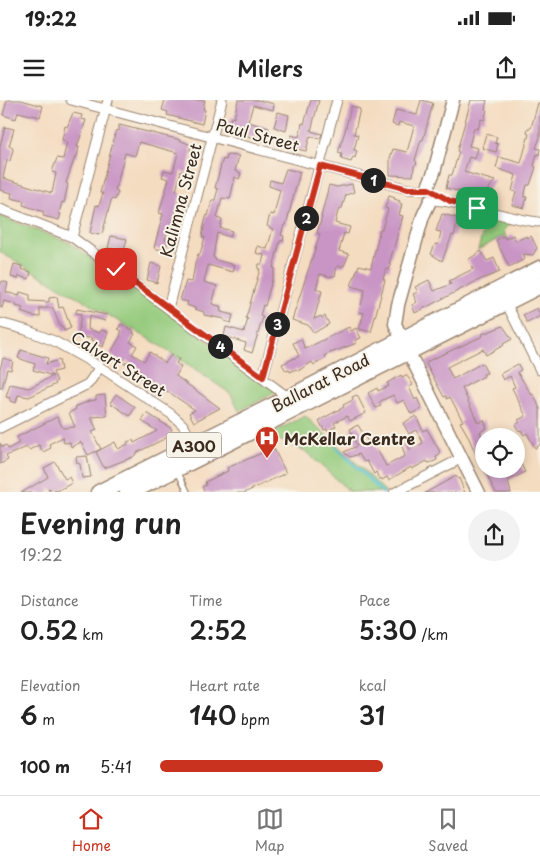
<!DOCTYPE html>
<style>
body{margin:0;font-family:"Playpen Sans",sans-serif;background:#f2f2f2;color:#222;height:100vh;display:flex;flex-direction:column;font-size:19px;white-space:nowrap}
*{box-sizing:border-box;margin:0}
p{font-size:16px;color:#767676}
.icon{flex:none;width:28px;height:28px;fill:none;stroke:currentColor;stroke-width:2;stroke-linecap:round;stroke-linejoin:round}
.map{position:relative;height:392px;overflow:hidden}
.details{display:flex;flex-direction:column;background:#fff;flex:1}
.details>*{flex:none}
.buttons{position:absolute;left:475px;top:328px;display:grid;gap:10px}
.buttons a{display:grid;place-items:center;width:50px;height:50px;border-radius:50%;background:#fff;box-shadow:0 2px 12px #0003;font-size:25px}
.pin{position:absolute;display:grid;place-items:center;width:42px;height:42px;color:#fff;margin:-21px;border-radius:10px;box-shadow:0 2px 8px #0006}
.km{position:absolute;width:25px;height:25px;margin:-12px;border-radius:50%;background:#222;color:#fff;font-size:14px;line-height:25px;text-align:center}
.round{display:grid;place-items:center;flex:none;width:52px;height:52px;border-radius:26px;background:#f2f2f2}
.summary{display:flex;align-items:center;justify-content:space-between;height:85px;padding:0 20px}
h1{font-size:28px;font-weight:600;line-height:38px}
.stats{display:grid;grid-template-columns:repeat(3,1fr);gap:8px;height:85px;padding:5px 20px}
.stats div{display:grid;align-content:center}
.stats b{font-size:25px;font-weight:600}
.stats small{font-size:14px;font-weight:400}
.stats p{font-size:14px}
ul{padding:0 20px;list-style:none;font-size:16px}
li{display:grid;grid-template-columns:80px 60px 1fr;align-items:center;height:38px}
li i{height:12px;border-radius:6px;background:#c8321e}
.status{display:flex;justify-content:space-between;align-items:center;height:35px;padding:0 25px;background:#fff;direction:ltr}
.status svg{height:14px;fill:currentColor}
header{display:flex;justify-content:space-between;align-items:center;height:65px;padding:0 20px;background:#fff;font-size:22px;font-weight:600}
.menu{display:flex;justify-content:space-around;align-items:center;height:70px;border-top:1px solid #e0e0e0;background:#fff;font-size:14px;color:#767676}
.menu a{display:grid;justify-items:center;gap:2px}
.menu .selected{color:#c8321e}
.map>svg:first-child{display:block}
.green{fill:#95cb7d;stroke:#687a4e}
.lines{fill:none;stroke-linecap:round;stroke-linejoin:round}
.stream{stroke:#57c2d2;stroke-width:2.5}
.building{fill:#c995c5}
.lane-casing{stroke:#98836f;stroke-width:7}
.street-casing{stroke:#98836f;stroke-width:11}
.secondary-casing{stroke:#98836f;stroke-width:15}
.highway-casing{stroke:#98836f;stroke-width:19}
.lane{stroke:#fff;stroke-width:4.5}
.street{stroke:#fff;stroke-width:9}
.secondary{stroke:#fff;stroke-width:12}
.highway{stroke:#fff;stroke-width:16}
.route-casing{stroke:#fff;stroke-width:10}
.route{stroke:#c8321e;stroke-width:6}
.labels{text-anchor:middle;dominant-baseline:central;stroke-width:4;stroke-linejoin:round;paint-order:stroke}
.shield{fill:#f7f3e8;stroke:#73665b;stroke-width:1}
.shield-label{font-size:15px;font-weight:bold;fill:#3b2a1e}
.street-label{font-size:16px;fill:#3b2a1e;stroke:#f7f3e8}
.poi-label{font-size:16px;font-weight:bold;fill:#3b2a1e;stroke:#f7f3e8;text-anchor:start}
</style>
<div class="status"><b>19:22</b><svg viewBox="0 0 49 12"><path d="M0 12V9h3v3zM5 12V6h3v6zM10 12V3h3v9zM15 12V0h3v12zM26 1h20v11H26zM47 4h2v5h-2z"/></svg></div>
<header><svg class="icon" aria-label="menu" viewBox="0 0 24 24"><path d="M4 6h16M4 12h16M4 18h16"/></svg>Milers<svg class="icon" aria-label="share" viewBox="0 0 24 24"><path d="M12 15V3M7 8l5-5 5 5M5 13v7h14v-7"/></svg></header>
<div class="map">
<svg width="540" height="393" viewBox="0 0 540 393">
<rect width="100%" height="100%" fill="#f7f3e8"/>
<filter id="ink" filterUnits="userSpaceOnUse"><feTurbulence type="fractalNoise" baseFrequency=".02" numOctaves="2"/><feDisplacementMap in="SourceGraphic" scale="10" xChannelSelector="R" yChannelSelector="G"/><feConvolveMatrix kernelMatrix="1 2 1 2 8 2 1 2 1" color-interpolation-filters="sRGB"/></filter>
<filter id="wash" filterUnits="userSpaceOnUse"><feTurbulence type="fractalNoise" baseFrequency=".0096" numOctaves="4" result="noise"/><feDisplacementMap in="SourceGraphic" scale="20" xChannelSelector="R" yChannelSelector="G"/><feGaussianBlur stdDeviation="1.12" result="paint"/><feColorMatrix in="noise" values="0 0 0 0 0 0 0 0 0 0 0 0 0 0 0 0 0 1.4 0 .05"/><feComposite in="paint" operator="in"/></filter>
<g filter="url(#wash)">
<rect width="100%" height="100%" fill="#f4dcc0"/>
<path class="green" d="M0 116 70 143 278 291 239 311 231 294 156 243 0 152Z
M478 117 511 125H507L504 132 507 138 505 139 503 136 478 150 485 125 477 122Z
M305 316 351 358 386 392H350L305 351 268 335Z"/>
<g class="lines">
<path class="stream" d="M336 347 383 393"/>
</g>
<g id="blocks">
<path class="building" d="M7 0H21L43 6 40 17 18 12 16 19 3 15Z
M165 0H205L203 9 205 10 202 24 167 15 168 12 162 10Z
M238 0H258L274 4 273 10 253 5 248 22 269 28 266 41 247 36V34L228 28 231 17 234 18Z
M311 0H319L311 31 322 34 320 39 310 36 306 51 288 47 291 35 299 37 302 23 304 24Z
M421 0 433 3 423 40H421L415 60 417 63 414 66 413 76 390 75V58L393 49 407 52 414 26 399 22 398 26 392 24 396 10 417 15Z
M471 0H487L485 9 487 10 484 20 481 19 478 29 474 28 469 46 478 48 475 59 469 57 464 72 495 81 488 89 486 96 483 95 482 97 446 88 449 75H452L459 52 457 51Z
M538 3H540V37L536 48 540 49 539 55 537 54 534 66 536 67 530 85H527L524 97H527L524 108 512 105 516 92 512 91 516 75 496 68 499 57 521 63 529 34 527 33 528 28H531Z
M351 6 360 9 354 34 358 35 354 50 357 51 355 58 353 57 351 62 341 59 342 54 338 53 345 31Z
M278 12 289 15 286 31 274 27Z
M73 13 82 15 81 19 86 20 77 47H79L77 57H75L66 83 68 84 64 103 62 102 59 114H61L59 120 43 116 44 112 23 105 24 101 11 98 12 93 0 90V46L5 27 14 29 9 46 12 47 13 50 10 61 7 60 3 78 52 93 56 73 52 72 57 58 63 59 67 42 62 40 65 26 67 27Z
M119 25 177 39 191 45 190 51H192L187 73 181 71 176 91 181 93 171 128H168L165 140 168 141 165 151 154 148 163 114 159 113 169 79 162 77 164 70 173 72 178 53 139 42 135 56 125 53 115 91 118 92 115 100 112 99 111 101 102 134 99 133V135L90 133 96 105 99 106 103 93H100L116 30 119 31Z
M486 34 497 37 495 43 498 44 496 52 482 48Z
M227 55 239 56 235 71 241 73 239 79 235 77 230 99 222 98 217 118 222 120 220 128 232 131 230 137 217 133 213 157 215 158V160L235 165 233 172 208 165 204 182 217 186 212 204 220 206 221 212 233 215 231 223 224 221V219L204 215V212L195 209V208L187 205 188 202 180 200 186 181 192 182 195 164 198 154H200L205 137H202L205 121 207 115 208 116 212 100H215L218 89 215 88 221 65 223 59 226 60Z
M286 69 300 72 286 125H284L281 135 284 136 283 141H280L273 168H275L265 206 263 205 260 216 263 217 252 253 244 250 246 243 224 236 226 227 244 232 248 219 246 218 260 169H258L259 164H262L264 155 256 153 258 146 267 149 273 129 267 126 270 114 274 115 280 90 269 86 270 80 281 83Z
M352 84 354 92 346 95 342 108 338 111 335 123 350 127 348 134 344 133 339 151 349 154 344 166H337L335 176H331V177L320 174 316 189 322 191 314 219 321 216 322 218 325 216 329 224 314 233 308 225 292 220 320 134 317 133 322 117H321L329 85 337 87Z
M389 96 395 98 394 99 400 101 399 103 402 104 399 115 403 116 389 164H391L389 170 386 169 383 179 385 180 371 232 359 229 364 213 359 212 365 190 351 186 359 165 371 168 380 129H382L388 109 385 108Z
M442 114 458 118 454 136 452 135 442 161 431 154 435 144 438 145 441 132 436 131Z
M513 135 516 141 527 136 528 138 531 136 537 148 533 155 523 154 525 159 509 167 496 140 504 136 505 139Z
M111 136 127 139 123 155 117 154 118 150 108 148Z
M481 151 487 161 494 158 500 172 479 180 415 213 412 205 417 202 413 194 418 192 415 187 429 180 434 191 451 184 449 181 473 169 468 160Z
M151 163 161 166 157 183 147 180Z
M14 164 22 166 21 169 31 172 29 179 19 176 18 179 11 177Z
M2 181 8 183 6 192 19 196 20 192 30 195V201L49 202V198L57 197 59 208 63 207 71 228 64 231 62 226 60 227 53 208H40V217L32 216 21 212 23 208 16 206V204L4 201 2 208 0 207V188Z
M537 208 540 216 527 223 523 215Z
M77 209 107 215 105 221 89 216 88 229 100 233 101 230 108 232 103 247 97 245 98 242 91 240 92 238 78 237 81 214 76 213Z
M121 224 134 231 133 233 135 234 130 242 137 246 132 254 144 261 150 252 165 263 172 254 179 259 176 263 181 267 176 276 220 308 194 322 189 313 195 310 167 291 166 293 163 291 162 292 140 277 137 274 140 270 127 261 125 264 110 254 121 235 120 234 122 231 118 229Z
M503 226 512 239 503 244 504 245 486 255 483 249 447 267 453 279 482 263 487 273 483 274 484 276 462 288 478 323 484 320 487 328 480 332 484 342V369H516V354L525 372 508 381 511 393H496L475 352 467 334 460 322 463 321 450 297 447 299 446 296 444 297 426 264 428 261 483 236 482 234 488 232Z
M349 227 351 231 356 228 361 238 355 240 357 243 325 255 326 258 314 265 312 262 298 271 296 269 290 272 289 270 286 271 282 264 299 256 293 243 301 239 305 249Z
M21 250 48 258 46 264 59 260 61 270 53 272 57 281 55 282 56 284 29 297 18 295 16 303 10 301V298L6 297 10 284 29 288 53 276 33 270 35 264 18 258Z
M3 258 13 261 11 270 7 269 2 288H0V269Z
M518 264 521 270 517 272 532 295H534L540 309V345L535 348 527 333 524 335 521 330 519 331 515 325 520 322 518 320 526 316 512 288 515 287 510 276 503 280 500 274Z
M401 275 402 277 406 275 410 280 413 285 409 287 415 300 417 298 422 309 411 314 404 300 397 303 393 295 381 301 379 303 381 306 376 308 368 293 377 288 378 291 389 286 387 283Z
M116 294 135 307 130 316 110 303Z
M105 295 107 316 91 317 97 330 92 332 101 349 88 355 81 342 71 347 70 342 64 343 63 337 49 344 51 348 43 352 39 345 29 350 27 347 6 356 8 360 0 364V343L2 347 6 345 8 349 19 343 17 337 57 317 63 328 75 327 69 313 76 309 75 307 89 301 96 300V296Z
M357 295 366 313 350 321 347 316 334 323 336 326 328 331 327 329 324 330 319 321 320 320 344 307 343 305 353 300 352 297Z
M147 313 172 329 168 337 138 352 133 357 104 368 96 352 115 342 118 349 128 344 127 342 133 340 134 343 157 331 142 321Z
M416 316 423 331 427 329 439 350 440 355 436 357 437 360 432 362 428 363 427 361 412 369 411 367 389 380 387 377 382 380 381 378 379 379 376 372 374 374 367 361 364 362 359 354 350 357 344 352 357 346 350 329 358 325 368 342 372 340 386 366 405 356 402 346 407 343 410 350 423 343 416 330 409 334 403 323Z
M271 349H274L286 373 244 393H205L202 387 206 385 205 382 228 371 227 368Z
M87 356 91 377 82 378 80 364 77 363 76 357Z
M55 362 65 379 69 377 72 383 57 391 48 388 50 393H21L48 377 44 368Z
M456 376 458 379 459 378 465 393H425Z"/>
</g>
</g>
<g filter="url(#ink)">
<use href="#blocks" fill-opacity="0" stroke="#98836f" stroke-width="1"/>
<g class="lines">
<g class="lane-casing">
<path id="lane" d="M178 372 188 393"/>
</g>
<g class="street-casing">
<path id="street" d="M71 0 408 89 424 90
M432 100C468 102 502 118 538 122
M0 109 72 137 289 298
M72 137 108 0
M505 201 540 270
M168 208 222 0
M0 223 26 230 54 241 100 267 171 314 183 325 196 348
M263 277 337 0
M0 328 88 284 100 267
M394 393 462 358"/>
</g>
<g class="secondary-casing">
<path id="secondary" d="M427 89 434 72 453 0
M402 239 395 224 398 205 423 116 430 101
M408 251 479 393"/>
</g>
<g class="highway-casing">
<path id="highway" d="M99 393 289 298 540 169
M128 393 540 185"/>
</g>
<use href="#lane" class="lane"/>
<use href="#street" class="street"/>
<use href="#secondary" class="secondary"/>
<use href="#highway" class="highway"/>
</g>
</g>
<g class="lines" filter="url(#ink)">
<g class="route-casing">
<path id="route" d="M116 169 263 277 320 66 408 89H429L450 101 477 108"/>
</g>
<use href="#route" class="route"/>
</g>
<defs>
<g id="hospital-pin" transform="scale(1.25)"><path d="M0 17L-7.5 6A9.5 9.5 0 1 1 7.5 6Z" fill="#c8321e" stroke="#f7f3e8"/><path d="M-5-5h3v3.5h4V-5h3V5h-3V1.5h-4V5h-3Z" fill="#fff"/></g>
</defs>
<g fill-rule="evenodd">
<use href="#hospital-pin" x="267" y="338"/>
</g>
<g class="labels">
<rect class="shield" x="166.5" y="332.5" width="55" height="25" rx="4"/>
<g class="shield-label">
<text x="194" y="345">A300</text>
</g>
<g class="street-label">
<text transform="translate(258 34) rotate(15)">Paul Street</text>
<text transform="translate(180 100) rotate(-75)">Kalimna Street</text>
<text transform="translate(119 263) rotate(32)">Calvert Street</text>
<text transform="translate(320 282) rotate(-27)">Ballarat Road</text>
</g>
<g class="poi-label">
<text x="284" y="338">McKellar Centre</text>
</g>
</g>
</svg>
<div class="buttons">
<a><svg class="icon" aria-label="locate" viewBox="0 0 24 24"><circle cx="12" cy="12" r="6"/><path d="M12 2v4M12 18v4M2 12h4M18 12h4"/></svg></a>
</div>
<div class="pin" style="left:477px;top:108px;background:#1e9e55"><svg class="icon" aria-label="arrive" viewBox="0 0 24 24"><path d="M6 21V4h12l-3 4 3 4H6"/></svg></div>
<div class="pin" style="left:116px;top:169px;background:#d93025"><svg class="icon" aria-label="check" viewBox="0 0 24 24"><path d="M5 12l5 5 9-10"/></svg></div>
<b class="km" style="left:373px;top:80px">1</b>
<b class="km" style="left:306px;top:118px">2</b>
<b class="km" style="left:277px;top:224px">3</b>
<b class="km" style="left:220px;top:246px">4</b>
</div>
<section class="details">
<div class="summary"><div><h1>Evening run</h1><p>19:22</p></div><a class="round"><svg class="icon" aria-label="share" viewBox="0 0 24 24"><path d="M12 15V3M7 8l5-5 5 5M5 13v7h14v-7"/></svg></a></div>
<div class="stats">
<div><p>Distance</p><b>0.52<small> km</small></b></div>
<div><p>Time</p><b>2:52</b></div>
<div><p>Pace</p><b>5:30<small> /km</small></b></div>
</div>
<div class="stats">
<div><p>Elevation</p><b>6<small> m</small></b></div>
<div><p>Heart rate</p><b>140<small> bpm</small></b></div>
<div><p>kcal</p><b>31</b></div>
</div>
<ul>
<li><b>100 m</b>5:41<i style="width:62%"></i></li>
</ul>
</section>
<nav class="menu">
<a class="selected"><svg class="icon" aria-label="home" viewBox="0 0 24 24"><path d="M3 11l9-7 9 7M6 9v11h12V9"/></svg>Home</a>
<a><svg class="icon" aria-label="map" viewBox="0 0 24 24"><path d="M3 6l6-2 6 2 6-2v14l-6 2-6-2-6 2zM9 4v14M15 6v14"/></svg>Map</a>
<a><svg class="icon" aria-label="saved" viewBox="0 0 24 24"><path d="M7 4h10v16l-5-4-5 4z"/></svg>Saved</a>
</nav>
